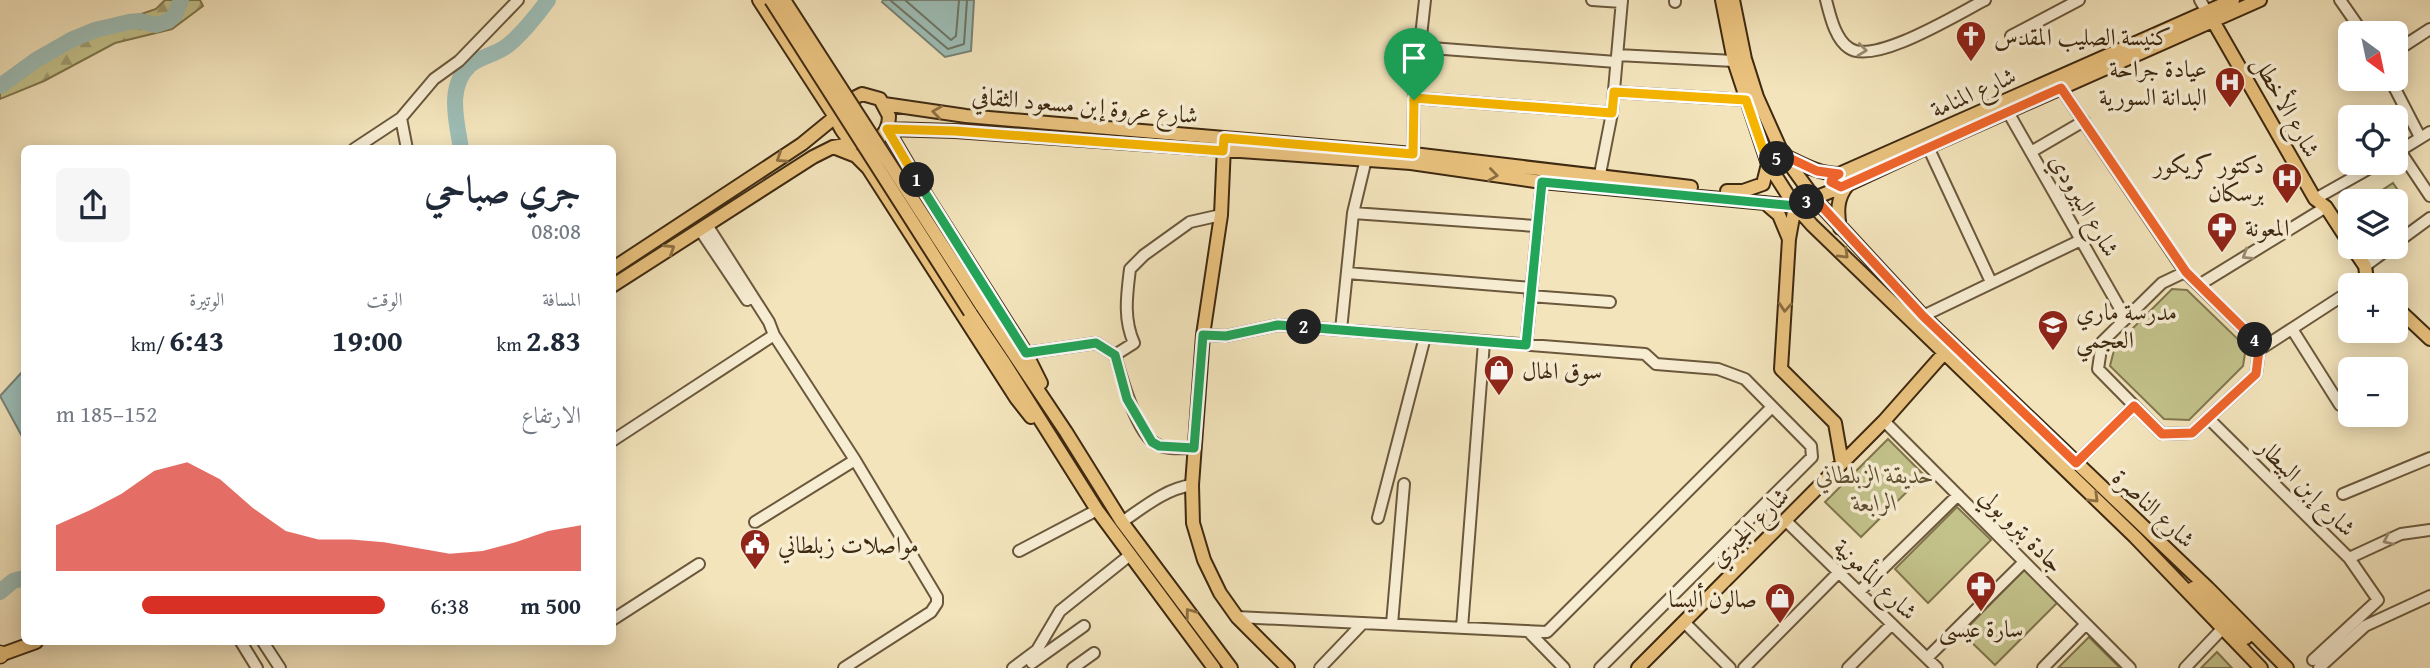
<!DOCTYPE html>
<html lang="ar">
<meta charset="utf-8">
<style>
body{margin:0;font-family:"Gentium Book Plus",Amiri,serif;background:#f6f6f7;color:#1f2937;direction:rtl;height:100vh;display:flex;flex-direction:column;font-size:26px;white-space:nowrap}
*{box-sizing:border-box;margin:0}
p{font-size:23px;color:#747a83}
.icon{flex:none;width:38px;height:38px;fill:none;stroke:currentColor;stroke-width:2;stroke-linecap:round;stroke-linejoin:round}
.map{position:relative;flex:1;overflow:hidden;direction:ltr}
.panel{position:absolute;left:21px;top:145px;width:595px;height:500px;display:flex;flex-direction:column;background:#fff;border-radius:10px;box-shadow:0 4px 18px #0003;direction:rtl}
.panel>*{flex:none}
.needle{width:46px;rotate:147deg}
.fabs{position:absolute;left:2338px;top:21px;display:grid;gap:14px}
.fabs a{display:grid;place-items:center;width:70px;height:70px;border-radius:10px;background:#fff;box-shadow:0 4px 18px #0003;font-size:35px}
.pin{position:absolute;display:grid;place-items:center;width:60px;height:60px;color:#fff;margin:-72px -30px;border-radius:50% 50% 50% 0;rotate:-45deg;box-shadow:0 0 7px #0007}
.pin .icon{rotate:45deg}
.km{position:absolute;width:35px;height:35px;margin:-18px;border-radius:50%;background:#222;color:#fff;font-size:19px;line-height:35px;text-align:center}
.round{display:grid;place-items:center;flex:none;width:74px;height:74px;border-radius:10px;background:#f6f6f7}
.overview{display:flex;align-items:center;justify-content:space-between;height:119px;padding:0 35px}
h1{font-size:38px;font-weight:800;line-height:52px}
.metrics{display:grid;grid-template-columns:repeat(3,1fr);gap:10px;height:119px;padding:7px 35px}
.metrics div{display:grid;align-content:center}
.metrics b{font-size:30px;font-weight:800}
.metrics small{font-size:19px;font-weight:400}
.metrics p{font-size:19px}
.chart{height:196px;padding:14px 35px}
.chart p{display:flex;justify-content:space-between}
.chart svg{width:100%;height:126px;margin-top:7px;fill:#d93025;opacity:.7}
ul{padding:0 35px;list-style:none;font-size:23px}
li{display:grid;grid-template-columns:112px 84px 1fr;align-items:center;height:52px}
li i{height:18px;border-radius:9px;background:#d93025}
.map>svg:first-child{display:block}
.green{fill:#c3c28b;stroke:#80764e;stroke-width:2}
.forest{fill:url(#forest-firs);stroke:#80764e;stroke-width:2}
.water{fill:#9dbeb7;stroke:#778275;stroke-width:2}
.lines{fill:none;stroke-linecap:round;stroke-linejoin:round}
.shore{stroke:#6e7464;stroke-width:2}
.river{stroke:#9dbeb7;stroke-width:16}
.minor-casing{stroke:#6b583c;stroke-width:14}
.major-casing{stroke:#3e2911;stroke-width:16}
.highway-casing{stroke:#3e2911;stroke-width:19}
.minor{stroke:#f7edd3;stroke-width:10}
.major{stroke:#eac27e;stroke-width:12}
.highway{stroke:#eac27e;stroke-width:16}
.major-bridge-casing{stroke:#3e2911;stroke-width:16;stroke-linecap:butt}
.major-bridge{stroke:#eac27e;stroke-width:12}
.oneway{stroke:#9a8b72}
.oneway2{stroke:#8b6e42}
.split-1-casing{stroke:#fff;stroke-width:14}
.split-2-casing{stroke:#fff;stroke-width:14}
.split-3-casing{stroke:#fff;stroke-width:14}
.split-4-casing{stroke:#fff;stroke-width:14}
.split-5-casing{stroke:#fff;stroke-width:14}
.split-6-casing{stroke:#fff;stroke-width:14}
.split-1{stroke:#f5b400;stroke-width:9}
.split-2{stroke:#22a559;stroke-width:9}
.split-3{stroke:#22a559;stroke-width:9}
.split-4{stroke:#f0652b;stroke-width:9}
.split-5{stroke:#f0652b;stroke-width:9}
.split-6{stroke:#f5b400;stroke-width:9}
.labels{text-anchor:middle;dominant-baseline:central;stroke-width:7;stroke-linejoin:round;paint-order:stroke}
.poi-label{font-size:24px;fill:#3e2911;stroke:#f7edd3;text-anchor:start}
.street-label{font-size:24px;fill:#3e2911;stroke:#f7edd3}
.park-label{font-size:24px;font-style:italic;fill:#5f4f30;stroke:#f7edd3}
</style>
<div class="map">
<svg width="2430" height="668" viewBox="0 0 2430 668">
<defs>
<pattern id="forest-firs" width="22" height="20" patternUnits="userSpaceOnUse" patternTransform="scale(1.75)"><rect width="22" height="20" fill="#c3c28b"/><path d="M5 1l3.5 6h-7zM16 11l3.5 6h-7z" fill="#a09e70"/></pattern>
</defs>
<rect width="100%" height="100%" fill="#f3e4bc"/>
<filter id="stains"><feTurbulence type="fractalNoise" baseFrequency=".00286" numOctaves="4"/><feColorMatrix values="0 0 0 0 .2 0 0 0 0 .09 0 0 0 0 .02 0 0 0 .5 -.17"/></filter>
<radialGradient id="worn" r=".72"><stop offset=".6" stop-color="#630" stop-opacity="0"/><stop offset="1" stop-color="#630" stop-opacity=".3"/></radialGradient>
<path class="green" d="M2393 183 2406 202 2396 209V201H2366Z
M2172 289 2187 290 2246 347 2243 366 2189 420 2164 419 2110 366 2115 346Z
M1888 439 1924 475 1861 537 1825 502Z
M1957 507 1991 540 1928 603 1895 569Z
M2025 569 2058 602 1995 665 1962 633Z
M2089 637 2120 668H2058Z
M2217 652 2232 668H2201Z"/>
<path class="forest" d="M165 0H200L203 6 172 29 115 43 44 81 0 99V81L58 43 156 9Z"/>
<path class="water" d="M883 0H974L971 51 945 57 882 2Z
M24 362V440L0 396 23 371Z"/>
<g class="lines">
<path class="shore" d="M890 0 948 49 964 44 967 0
M905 0 951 40 956 36 959 0"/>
<path class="river" d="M0 86 36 60 71 40 95 30 129 22 140 21 156 25 168 21 175 15 181 0
M461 149C457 122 446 87 470 65 480 57 493 55 504 48 518 39 538 14 548 0
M0 592 13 581 24 578"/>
<g class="minor-casing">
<path id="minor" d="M1592 0 1622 2
M1826 0C1830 15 1835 39 1849 48 1874 66 1959 13 1985 0
M2200 0 2207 12
M2340 0 2363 33
M1675 2V0
M2011 36 2079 0
M1418 47 1616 62
M2396 51 2430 29
M1617 55 1734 61
M2390 79 2420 137
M2061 88 2185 272 2257 342 2259 350 2256 374 2192 433 2162 434 2098 369 2102 342 2162 283 2185 272
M1614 92 1746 100
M1414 98 1612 113
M2008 112 2126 319
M401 118 407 149
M1928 147 1991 282
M354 149 401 118 434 79 459 61 518 0
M2400 151 2430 196
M2031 152 2084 121
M2396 153 2430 132
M1413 154 1414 100 1425 0
M1600 174 1612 113 1622 0
M2315 199 2379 163
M1353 213 1536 226
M707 225 769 322 774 335 855 460 937 597V603L931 612 844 668
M700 230 747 300
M2396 243 2430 218
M2365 266 2391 247
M1347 273 1531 288
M2199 285 2326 207
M1530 296 1610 302
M1923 316 2081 240
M2292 329 2340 405
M1341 330 1353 213 1366 159
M1203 335 1226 336 1278 325 1645 354 1656 364 1718 369 1745 379 1811 446 1812 457 1600 668
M1526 345 1542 182
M2259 350 2350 291
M1026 353 1096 343 1115 355 1134 343C1123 319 1127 294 1130 269L1144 255 1190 222 1221 215
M1115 355C1121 376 1136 433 1156 444 1166 450 1183 448 1194 448
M2208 418 2349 558 2378 600 2313 660
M1884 421 2130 668
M612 441 774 335
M2076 463 2134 406
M2343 494 2430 458
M1378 518 1425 337
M1785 520 1937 668
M755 522 855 460
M1122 522C1144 507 1165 489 1192 485
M1019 551 1097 510
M2349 558 2401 534 2430 530
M1859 592 1958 495
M1237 617 1547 632 1772 407
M612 620 699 564
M1684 622 1730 668
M1392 624 1404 484
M1462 628 1484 342
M1528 631 1564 668
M241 642 257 668
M263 642 280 668
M1927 658 2024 562
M1032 663 1084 626
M1013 668 1037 650 1060 611 1130 555
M1073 668 1094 653
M1320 668 1363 623
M1744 668 1839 572
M1848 668 1892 624
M2043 668 2086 624
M2185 668 2222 629
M2319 668 2365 626 2430 596"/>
</g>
<g class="major-casing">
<path id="major" d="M1722 0 1734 61 1768 164 1795 206 1812 225 2135 537 2261 668
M1733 0 1745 59 1757 97 1783 155 1815 199 1923 316 2208 588 2287 668
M2213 21 2315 199 2326 207 2350 244
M862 94 880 99 889 116C889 135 870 153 851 140 843 135 839 125 835 117L846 102Z
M884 104 966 116 1413 154 1691 187
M887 129 955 131 1411 163 1542 182 1795 206 1849 184 1928 147 2260 0
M887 129 927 197 1026 353 1041 383
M1224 146 1221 215 1203 335 1192 485 1193 523 1204 560 1220 593 1237 617 1288 668
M833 147 856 156 868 168 1016 398 1031 417
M1727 191H1743L1763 184 1768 164 1783 155C1801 163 1818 174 1839 174L2233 0
M1765 203 1779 215 1789 239
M1795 206 1789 239 1781 369 1835 423 1842 463
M1840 228C1837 212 1837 198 1847 186
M2352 247 2365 266 2367 280 2373 285
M612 269 802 144 835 117 759 0
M612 286 813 157 833 147 857 143
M981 305 1066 432 1122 522 1231 668
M2396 307 2430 339
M970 312 1003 361 1097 510 1214 668
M2193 588 2246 638
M0 655 36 642
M1638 668 1884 421 1945 352"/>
</g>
<g class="highway-casing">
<path id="highway" d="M0 654V655"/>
</g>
<use href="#minor" class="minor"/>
<use href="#major" class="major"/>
<use href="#highway" class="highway"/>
<g class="major-bridge-casing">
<path id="major-bridge" d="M771 0 970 312
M784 0 981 305"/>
</g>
<use href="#major-bridge" class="major-bridge"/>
</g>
<defs><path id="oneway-chevron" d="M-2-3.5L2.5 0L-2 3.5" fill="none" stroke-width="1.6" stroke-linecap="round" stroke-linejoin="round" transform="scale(1.75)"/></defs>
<g class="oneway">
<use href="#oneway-chevron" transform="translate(1862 50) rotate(7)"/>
<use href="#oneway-chevron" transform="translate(2247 255) rotate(148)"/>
<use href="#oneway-chevron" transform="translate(2388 540) rotate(155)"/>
</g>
<g class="oneway2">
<use href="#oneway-chevron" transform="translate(937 112) rotate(-172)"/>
<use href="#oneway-chevron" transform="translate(781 158) rotate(147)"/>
<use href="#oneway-chevron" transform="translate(1493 175) rotate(8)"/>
<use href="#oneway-chevron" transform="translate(670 249) rotate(-33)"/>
<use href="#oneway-chevron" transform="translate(1844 254) rotate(44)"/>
<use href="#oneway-chevron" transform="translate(1785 307) rotate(94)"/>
<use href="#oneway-chevron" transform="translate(2094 498) rotate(44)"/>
<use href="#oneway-chevron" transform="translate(1190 613) rotate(-127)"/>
</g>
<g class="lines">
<g class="split-1-casing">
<path id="split-1" d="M917 180 887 129 955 131 1223 151 1224 138 1413 154 1414 100"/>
</g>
<g class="split-2-casing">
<path id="split-2" d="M917 180 1026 353 1096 343 1115 355 1127 399 1152 442 1159 446 1194 448 1203 335 1226 336 1278 325 1304 327"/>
</g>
<g class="split-3-casing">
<path id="split-3" d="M1304 327 1526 345 1542 182 1796 206 1807 202"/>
</g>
<g class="split-4-casing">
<path id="split-4" d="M1807 202 1815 199 1923 316 2076 463 2134 406 2162 434 2192 433 2256 374 2259 350 2255 340"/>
</g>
<g class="split-5-casing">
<path id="split-5" d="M1777 159 1783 155 1817 171 1839 174 1832 178 1831 182 1841 187 2061 88 2186 272 2255 340"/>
</g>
<g class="split-6-casing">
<path id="split-6" d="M1414 100V98L1612 113 1614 92 1746 100 1768 164 1777 159"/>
</g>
<use href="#split-1" class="split-1"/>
<use href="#split-2" class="split-2"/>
<use href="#split-3" class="split-3"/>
<use href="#split-4" class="split-4"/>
<use href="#split-5" class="split-5"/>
<use href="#split-6" class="split-6"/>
</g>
<defs>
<g id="church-pin" transform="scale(1.575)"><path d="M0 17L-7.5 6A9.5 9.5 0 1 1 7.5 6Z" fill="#8f2418" stroke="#f7edd3"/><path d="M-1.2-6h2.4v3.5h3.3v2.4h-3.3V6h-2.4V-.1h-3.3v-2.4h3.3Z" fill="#fff"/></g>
<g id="hospital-pin" transform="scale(1.575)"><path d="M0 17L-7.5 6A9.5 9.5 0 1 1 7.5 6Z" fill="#8f2418" stroke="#f7edd3"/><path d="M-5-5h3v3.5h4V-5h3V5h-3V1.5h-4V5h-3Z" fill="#fff"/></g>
<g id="pharmacy-pin" transform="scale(1.575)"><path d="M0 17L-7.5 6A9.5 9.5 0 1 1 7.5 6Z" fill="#8f2418" stroke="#f7edd3"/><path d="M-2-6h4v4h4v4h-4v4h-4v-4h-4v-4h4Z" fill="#fff"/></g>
<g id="school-pin" transform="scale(1.575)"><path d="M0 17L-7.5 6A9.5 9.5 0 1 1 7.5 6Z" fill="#8f2418" stroke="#f7edd3"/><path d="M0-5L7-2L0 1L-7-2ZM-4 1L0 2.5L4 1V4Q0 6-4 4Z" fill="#fff"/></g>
<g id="shop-pin" transform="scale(1.575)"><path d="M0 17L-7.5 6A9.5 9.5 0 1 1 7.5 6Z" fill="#8f2418" stroke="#f7edd3"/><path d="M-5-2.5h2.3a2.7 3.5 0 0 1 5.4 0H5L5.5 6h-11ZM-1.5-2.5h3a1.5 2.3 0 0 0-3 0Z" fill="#fff"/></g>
<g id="civic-pin" transform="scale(1.575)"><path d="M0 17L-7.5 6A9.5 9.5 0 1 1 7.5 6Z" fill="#8f2418" stroke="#f7edd3"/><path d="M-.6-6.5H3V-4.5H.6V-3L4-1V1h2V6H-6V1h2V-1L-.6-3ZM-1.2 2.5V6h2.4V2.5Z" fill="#fff"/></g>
</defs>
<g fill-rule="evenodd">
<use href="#church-pin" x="1971" y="36"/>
<use href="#hospital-pin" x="2230" y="82"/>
<use href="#hospital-pin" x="2287" y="178"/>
<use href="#pharmacy-pin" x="2222" y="227"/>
<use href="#school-pin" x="2053" y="325"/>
<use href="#shop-pin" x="1499" y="370"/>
<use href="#civic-pin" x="755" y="544"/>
<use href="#pharmacy-pin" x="1981" y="586"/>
<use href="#shop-pin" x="1780" y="598"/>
</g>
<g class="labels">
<g class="poi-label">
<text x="1994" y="36">كنيسة الصليب المقدس</text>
<text x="2207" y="68" text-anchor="end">عيادة جراحة<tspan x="2207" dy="28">البدانة السورية</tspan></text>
<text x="2264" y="164" text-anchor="end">دكتور كريكور<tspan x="2264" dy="28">برسكان</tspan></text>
<text x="2245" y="227">المعونة</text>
<text x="2076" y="311">مدرسة ماري<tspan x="2076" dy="28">العجمي</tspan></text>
<text x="1522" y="370">سوق الهال</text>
<text x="778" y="544">مواصلات زبلطاني</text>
<text x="1757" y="598" text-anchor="end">صالون أليسا</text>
<text x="1981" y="628" text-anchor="middle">سارة عيسى</text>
</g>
<g class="street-label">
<text transform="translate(1973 92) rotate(-24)">شارع المنامة</text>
<text transform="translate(1085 105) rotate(5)">شارع عروة إبن مسعود الثقافي</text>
<text transform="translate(2287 106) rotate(61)">شارع الأخطل</text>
<text transform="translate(2085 205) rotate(60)">شارع البيرودي</text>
<text transform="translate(2307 487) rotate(45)">شارع إبن البيطار</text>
<text transform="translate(2154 508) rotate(43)">شارع الناصرة</text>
<text transform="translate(1749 527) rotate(-45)">شارع الجبري</text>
<text transform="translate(2022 530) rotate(45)">جادة بترو بولي</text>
<text transform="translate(1876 579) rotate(44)">شارع المأمونية</text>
</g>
<g class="park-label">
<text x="1875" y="474">حديقة الزبلطاني<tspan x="1875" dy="28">الرابعة</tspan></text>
</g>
</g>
<rect width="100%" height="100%" filter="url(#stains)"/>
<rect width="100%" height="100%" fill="url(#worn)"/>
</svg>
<div class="fabs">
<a><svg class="needle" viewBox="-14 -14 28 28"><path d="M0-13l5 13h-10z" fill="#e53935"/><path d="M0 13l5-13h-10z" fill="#747a83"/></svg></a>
<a><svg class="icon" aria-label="locate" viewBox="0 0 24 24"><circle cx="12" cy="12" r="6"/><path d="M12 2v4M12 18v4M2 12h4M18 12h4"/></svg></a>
<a><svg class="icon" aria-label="layers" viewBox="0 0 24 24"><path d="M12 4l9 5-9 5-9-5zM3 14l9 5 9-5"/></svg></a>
<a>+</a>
<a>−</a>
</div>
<div class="pin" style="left:1414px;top:100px;background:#1e9e55"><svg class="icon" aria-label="arrive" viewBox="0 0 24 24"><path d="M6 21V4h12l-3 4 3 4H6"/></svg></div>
<b class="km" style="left:917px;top:180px">1</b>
<b class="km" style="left:1304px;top:327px">2</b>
<b class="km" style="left:1807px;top:202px">3</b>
<b class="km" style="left:2255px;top:340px">4</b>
<b class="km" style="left:1777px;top:159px">5</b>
<section class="panel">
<div class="overview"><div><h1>جري صباحي</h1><p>08:08</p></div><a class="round"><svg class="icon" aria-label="share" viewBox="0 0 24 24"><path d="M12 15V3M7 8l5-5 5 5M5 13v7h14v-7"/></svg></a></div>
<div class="metrics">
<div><p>المسافة</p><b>2.83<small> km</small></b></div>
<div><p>الوقت</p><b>19:00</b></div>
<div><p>الوتيرة</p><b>6:43<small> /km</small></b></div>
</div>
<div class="chart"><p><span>الارتفاع</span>152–185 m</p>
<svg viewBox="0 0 160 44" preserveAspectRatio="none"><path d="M0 44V28L10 23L20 17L30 9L40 6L50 12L60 22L70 30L80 33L90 33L100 34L110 36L120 38L130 37L140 34L150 30L160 28V44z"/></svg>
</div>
<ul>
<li><b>500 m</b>6:38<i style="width:74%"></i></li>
</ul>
</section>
</div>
